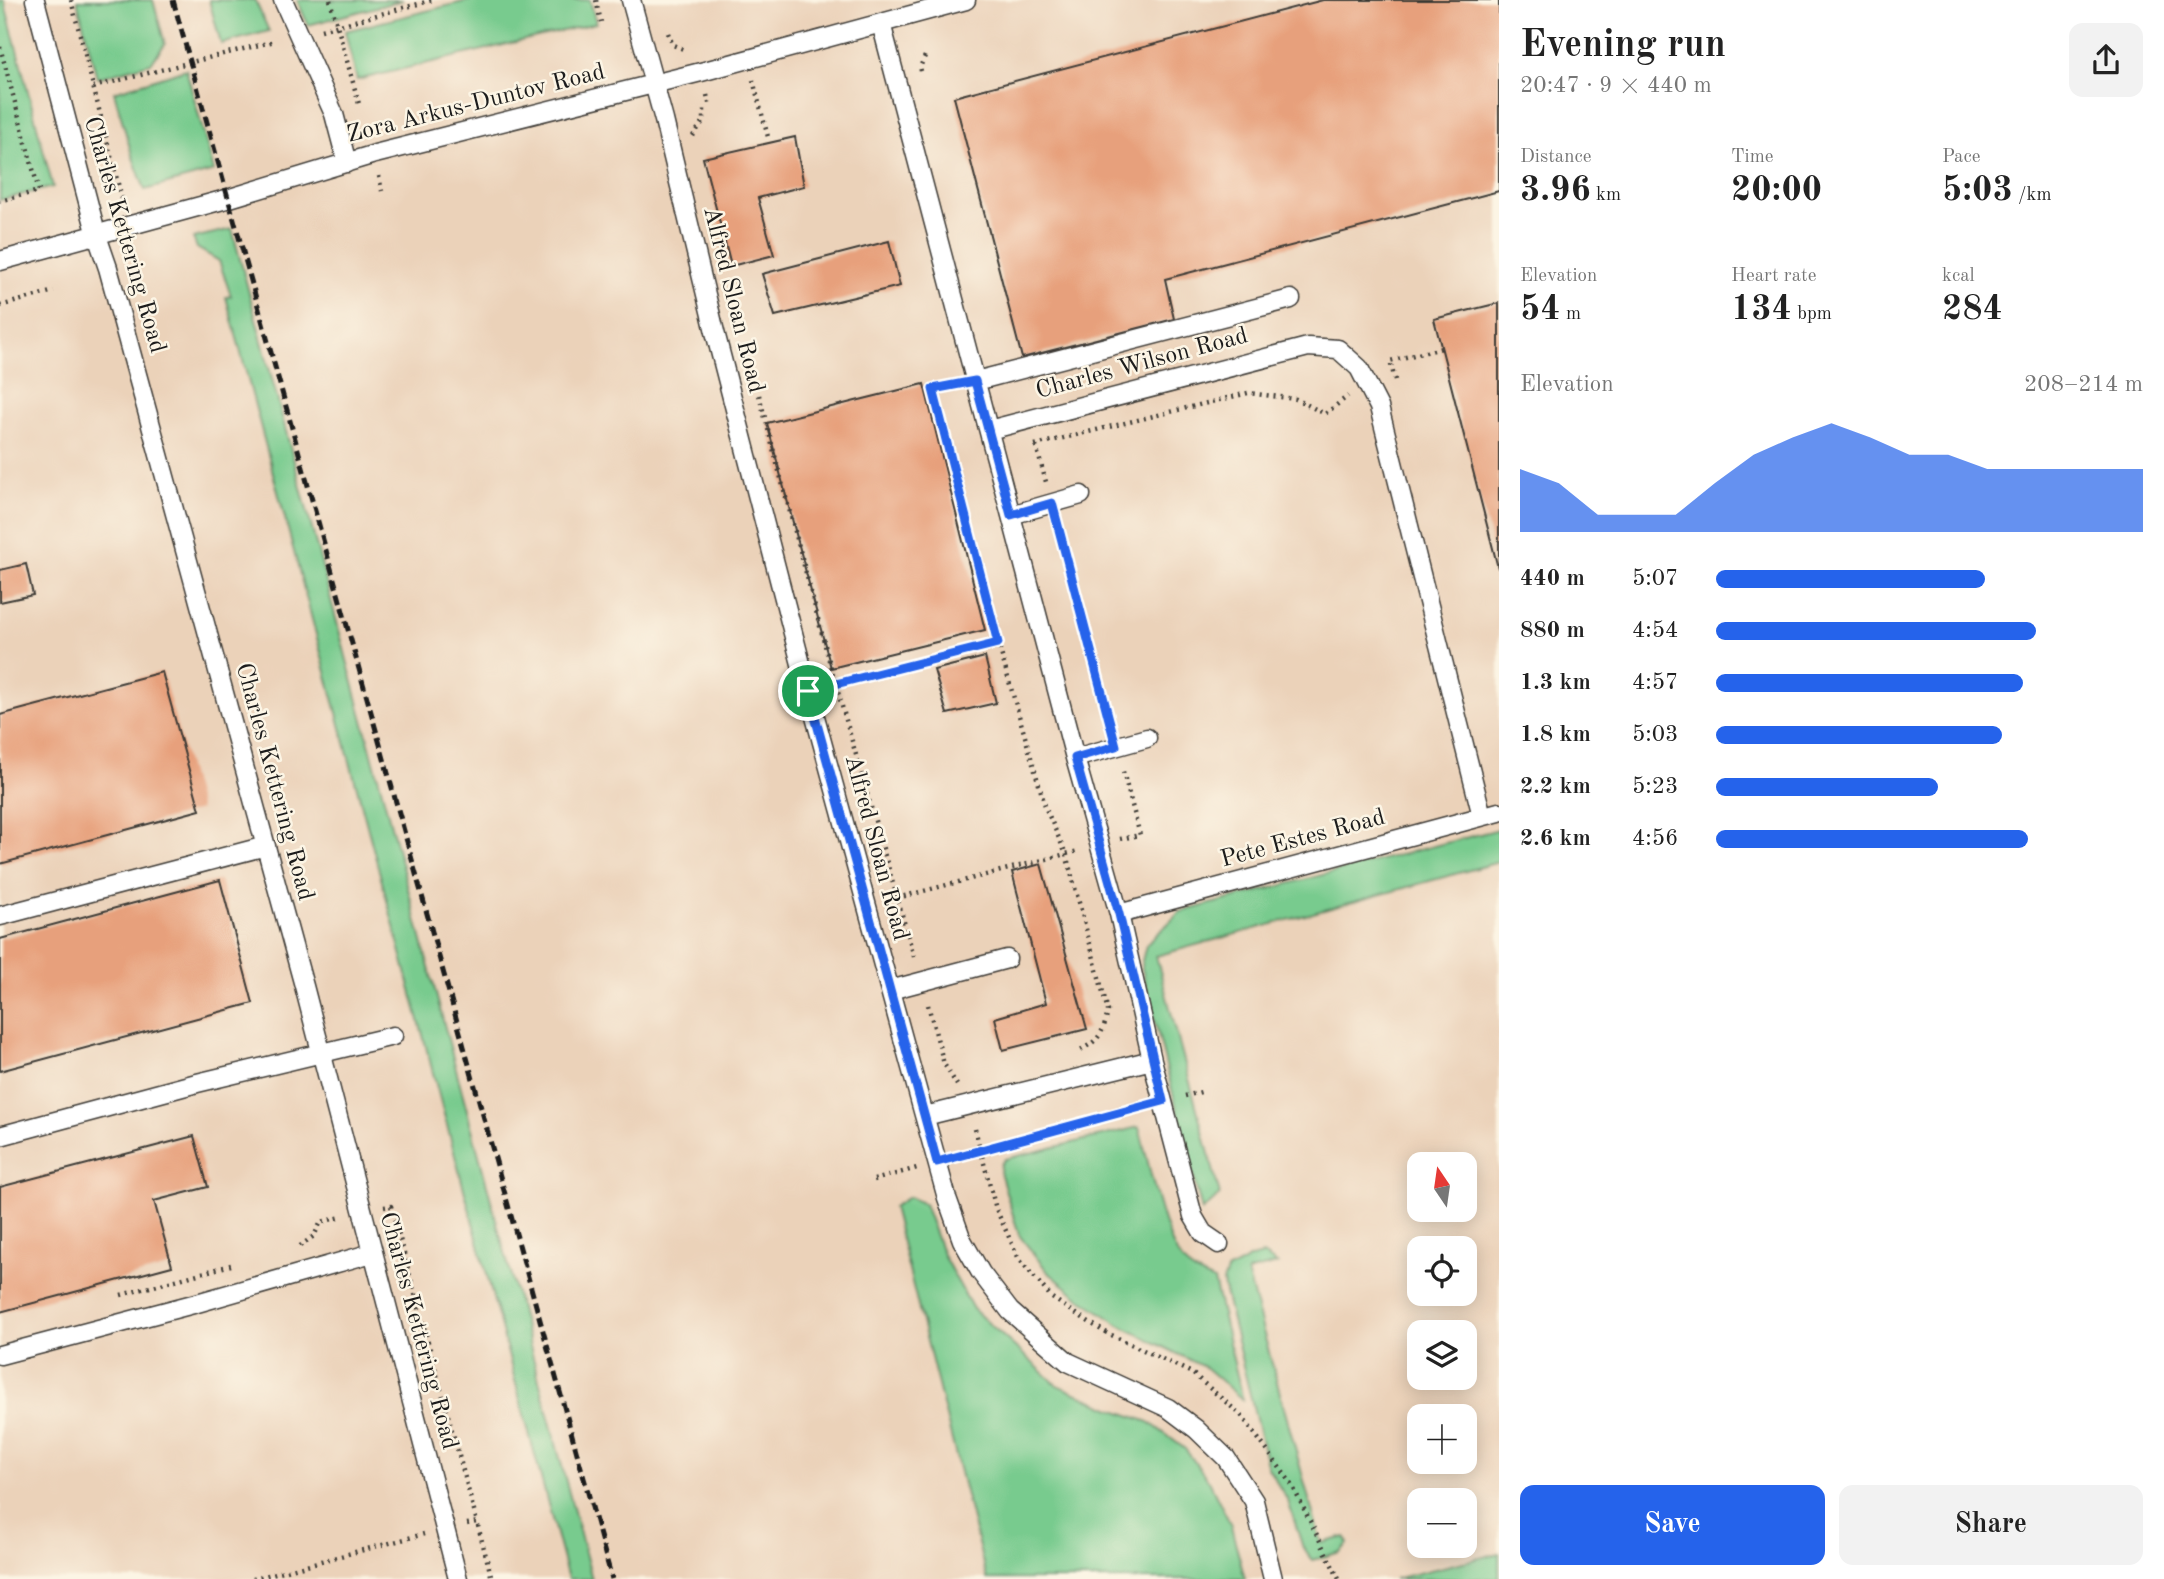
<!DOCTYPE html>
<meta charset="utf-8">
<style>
body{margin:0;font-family:"Old Standard TT",serif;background:#f2f2f2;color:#222;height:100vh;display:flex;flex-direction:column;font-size:26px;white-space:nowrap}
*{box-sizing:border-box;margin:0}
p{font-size:23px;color:#767676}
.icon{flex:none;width:38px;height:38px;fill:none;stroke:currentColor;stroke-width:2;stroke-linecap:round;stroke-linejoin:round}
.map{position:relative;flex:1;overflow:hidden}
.sheet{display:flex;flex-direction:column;background:#fff;width:665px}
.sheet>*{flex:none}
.needle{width:46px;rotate:347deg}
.fabs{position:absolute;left:1407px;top:1152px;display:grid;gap:14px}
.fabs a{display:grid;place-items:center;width:70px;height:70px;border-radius:14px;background:#fff;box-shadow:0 4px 18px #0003;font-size:35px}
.pin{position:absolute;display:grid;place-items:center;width:60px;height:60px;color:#fff;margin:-30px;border:4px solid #fff;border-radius:50%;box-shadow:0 2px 7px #0007}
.round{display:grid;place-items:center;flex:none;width:74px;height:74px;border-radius:14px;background:#f2f2f2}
.overview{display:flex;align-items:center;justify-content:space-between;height:119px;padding:0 21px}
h1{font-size:38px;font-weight:600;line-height:52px}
.figures{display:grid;grid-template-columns:repeat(3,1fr);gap:10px;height:119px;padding:7px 21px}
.figures div{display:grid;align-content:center}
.figures b{font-size:35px;font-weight:600}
.figures small{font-size:19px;font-weight:400}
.figures p{font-size:19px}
.chart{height:196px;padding:14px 21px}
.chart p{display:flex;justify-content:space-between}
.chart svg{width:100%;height:126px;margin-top:7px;fill:#2563eb;opacity:.7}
.action{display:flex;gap:14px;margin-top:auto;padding:14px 21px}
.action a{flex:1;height:80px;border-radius:14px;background:#2563eb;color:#fff;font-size:28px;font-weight:600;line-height:80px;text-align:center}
.action a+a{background:#f2f2f2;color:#222}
ul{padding:0 21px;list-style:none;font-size:23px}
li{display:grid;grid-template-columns:112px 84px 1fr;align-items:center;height:52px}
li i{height:18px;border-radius:9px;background:#2563eb}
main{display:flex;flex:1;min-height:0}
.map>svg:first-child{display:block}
.built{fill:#ebd2b9;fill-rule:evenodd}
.green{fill:#78cb8e;stroke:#4a7455;stroke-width:2}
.building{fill:#e7a07b}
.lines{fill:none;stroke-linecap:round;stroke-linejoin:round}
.lane-casing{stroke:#3d3a36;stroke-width:21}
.path{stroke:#3d3a36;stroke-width:4.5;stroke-dasharray:2 5;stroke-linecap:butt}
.lane{stroke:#fff;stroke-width:18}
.rail{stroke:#1c1c1c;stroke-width:5;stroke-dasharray:10 5;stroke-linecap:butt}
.route-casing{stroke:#fff;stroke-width:14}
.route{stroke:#2563eb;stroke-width:9}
.labels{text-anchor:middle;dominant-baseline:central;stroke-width:5;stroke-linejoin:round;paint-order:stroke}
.street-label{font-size:24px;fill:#1c1c1c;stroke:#fcf5e5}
</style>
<main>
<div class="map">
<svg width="1499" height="1579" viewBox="0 0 1499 1579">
<rect width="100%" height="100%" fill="#fcf5e5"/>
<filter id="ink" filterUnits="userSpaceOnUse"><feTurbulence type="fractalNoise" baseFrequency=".0143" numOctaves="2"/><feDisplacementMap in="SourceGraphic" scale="14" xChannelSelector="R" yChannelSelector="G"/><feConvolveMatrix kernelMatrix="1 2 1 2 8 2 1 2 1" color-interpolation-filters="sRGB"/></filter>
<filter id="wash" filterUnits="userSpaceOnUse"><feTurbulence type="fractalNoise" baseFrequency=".00686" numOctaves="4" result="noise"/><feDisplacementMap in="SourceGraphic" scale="28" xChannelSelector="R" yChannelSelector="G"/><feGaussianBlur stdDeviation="1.57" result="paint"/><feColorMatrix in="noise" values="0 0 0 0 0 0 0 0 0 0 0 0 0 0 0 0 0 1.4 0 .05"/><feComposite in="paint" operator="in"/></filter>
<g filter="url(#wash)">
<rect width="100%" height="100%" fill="#f5e3c8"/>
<path class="built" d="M0 0H1499V1579H0ZM1419 1164H1465V1209H1419ZM1419 1248H1465V1293H1419ZM1419 1332H1465V1377H1419ZM1419 1416H1465V1461H1419ZM1419 1500H1465V1545H1419Z"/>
<path class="green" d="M0 0H4L53 187 0 200Z
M77 0H153L165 44 151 63 97 78Z
M209 0H255L269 31 221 44Z
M297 0H403L308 25Z
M471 0H590L596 23 357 80 345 31Z
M186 69 214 171 145 190 132 155 114 92Z
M232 229 592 1579H568L226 297 231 296 219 261 197 248 193 238Z
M1499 829V862L1156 956 1220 1195 1202 1211 1141 965 1146 945 1180 912Z
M1139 1127C1148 1159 1163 1237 1182 1261 1190 1271 1202 1275 1214 1281L1243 1400 1206 1368 1121 1326 1081 1299 1048 1272 1019 1235 1000 1172 1001 1164 1005 1159Z
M909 1197 924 1204 944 1257 973 1309 1057 1385 1112 1409 1149 1422 1185 1449 1209 1481 1230 1523 1245 1579H987L893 1207Z
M1263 1255 1277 1264 1247 1272 1321 1543 1346 1537 1348 1544 1340 1552 1313 1560 1303 1548 1288 1501 1268 1468 1224 1288 1223 1282 1227 1271 1251 1258Z
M1499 1553V1579H1394Z"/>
<g id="blocks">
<path class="building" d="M1323 0H1499V191L1165 279 1174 319 1022 358 954 97Z
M795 137 804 186 758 198 774 255 731 266 703 158Z
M889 241 900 286 775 316 762 274Z
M1499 303V568H1498L1434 319Z
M924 384 985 630 831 668 767 423Z
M26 564 33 595 0 602V570Z
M985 657 996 703 947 714 934 670Z
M162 672 200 810 0 864V715Z
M1041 864 1087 1029 1003 1050 995 1018 1046 1003 1012 872Z
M220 880 253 1003 0 1071V939Z
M194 1136 208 1187 154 1201 172 1266 0 1312V1187Z"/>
</g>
</g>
<g filter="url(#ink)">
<use href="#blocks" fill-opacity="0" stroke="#3d3a36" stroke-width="2"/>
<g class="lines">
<g class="lane-casing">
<path id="lane" d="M35 0 97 236 108 268 304 986 458 1579
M283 0 334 114 347 163
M631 0 664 120 715 332 808 691 921 1104 947 1198 962 1240 981 1273 1010 1311 1068 1362 1168 1408 1196 1429 1226 1458 1254 1501 1273 1579
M881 23 1075 758 1119 914 1152 1060 1193 1216 1203 1233 1219 1244
M0 261 230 198 375 154 701 72 966 0
M976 381 1291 299
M989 430 1308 347 1338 349 1359 368 1379 407 1482 816
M1011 515 1081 495
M1075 758 1147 738
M1119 914 1499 812
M0 916 266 846
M890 990 1007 959
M925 1116 1152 1060
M0 1136 197 1083 393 1036
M0 1355 197 1303 372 1253"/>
</g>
<path class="path" d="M71 0 123 203
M330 0 359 104
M596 0 601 22
M321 30 433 0
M668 33 673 45 686 50
M0 47 39 191 0 201
M921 71 920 67 925 56
M753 80 768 137
M93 87 275 41
M707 95 710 107
M693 136 704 120V109
M379 176 382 191
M0 306 54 291
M1395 380 1390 361 1442 348
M954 385 933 389 998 643
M759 395 831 668 915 960
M1035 445 1248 393 1296 399 1325 414 1348 396
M1036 446 1046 482
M1057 524 1110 725
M834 684 998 643 1046 809 1066 854 1078 851
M1120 839 1140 835 1122 768
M897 898 1066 854 1108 1011C1103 1034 1099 1041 1078 1051
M928 1005 944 1064 957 1085
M1185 1096 1205 1091
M975 1129 996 1209 1019 1259 1052 1298 1103 1331 1192 1373 1241 1415 1291 1483 1339 1579
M959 1156 1140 1108
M874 1180 917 1168
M384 1207 391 1206 477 1522
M300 1246 314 1236 321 1222 342 1217
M121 1295 231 1265
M467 1524 477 1522 492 1579
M253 1579 424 1534"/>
<use href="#lane" class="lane"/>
<path class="rail" d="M173 0 612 1579"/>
</g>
</g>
<g class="lines" filter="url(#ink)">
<g class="route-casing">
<path id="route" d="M975 381 1011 515 1052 503 1116 746 1075 758 1119 914 1163 1101 937 1162 808 691 998 643 933 389Z"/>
</g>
<use href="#route" class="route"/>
</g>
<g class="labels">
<g class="street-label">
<text transform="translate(476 104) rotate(-14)">Zora Arkus-Duntov Road</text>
<text transform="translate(124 235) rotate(74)">Charles Kettering Road</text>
<text transform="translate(733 300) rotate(76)">Alfred Sloan Road</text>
<text transform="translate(1142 364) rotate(-15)">Charles Wilson Road</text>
<text transform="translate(274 782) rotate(75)">Charles Kettering Road</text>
<text transform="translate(1303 839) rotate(-15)">Pete Estes Road</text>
<text transform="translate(876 848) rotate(75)">Alfred Sloan Road</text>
<text transform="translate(418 1331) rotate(75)">Charles Kettering Road</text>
</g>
</g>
</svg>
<div class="fabs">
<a><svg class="needle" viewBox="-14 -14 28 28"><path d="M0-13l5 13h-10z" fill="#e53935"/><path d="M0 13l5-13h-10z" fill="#767676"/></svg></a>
<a><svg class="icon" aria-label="locate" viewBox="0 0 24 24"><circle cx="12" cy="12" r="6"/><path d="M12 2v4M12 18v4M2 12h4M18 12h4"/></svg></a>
<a><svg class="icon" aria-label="layers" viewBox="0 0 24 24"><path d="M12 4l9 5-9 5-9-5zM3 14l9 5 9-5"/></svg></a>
<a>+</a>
<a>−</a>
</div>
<div class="pin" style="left:808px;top:691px;background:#1e9e55"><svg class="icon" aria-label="arrive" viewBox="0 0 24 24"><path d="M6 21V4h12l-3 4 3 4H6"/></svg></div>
</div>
<section class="sheet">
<div class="overview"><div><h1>Evening run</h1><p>20:47 · 9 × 440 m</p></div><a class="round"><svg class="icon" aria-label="share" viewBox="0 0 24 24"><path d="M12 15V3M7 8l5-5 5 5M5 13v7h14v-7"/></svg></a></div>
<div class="figures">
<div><p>Distance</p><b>3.96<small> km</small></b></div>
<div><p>Time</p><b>20:00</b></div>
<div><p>Pace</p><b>5:03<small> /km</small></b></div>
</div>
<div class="figures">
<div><p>Elevation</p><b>54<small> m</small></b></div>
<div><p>Heart rate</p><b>134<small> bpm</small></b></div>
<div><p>kcal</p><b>284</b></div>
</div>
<div class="chart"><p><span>Elevation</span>208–214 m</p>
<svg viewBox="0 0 160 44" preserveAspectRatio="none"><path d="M0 44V22L10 27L20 38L30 38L40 38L50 27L60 17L70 11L80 6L90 11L100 17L110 17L120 22L130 22L140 22L150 22L160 22V44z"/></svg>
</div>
<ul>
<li><b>440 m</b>5:07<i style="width:63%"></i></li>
<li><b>880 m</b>4:54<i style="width:75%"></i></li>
<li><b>1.3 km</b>4:57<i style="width:72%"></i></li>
<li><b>1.8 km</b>5:03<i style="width:67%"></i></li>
<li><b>2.2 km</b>5:23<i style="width:52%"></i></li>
<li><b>2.6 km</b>4:56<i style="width:73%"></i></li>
</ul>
<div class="action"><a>Save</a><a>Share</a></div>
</section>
</main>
